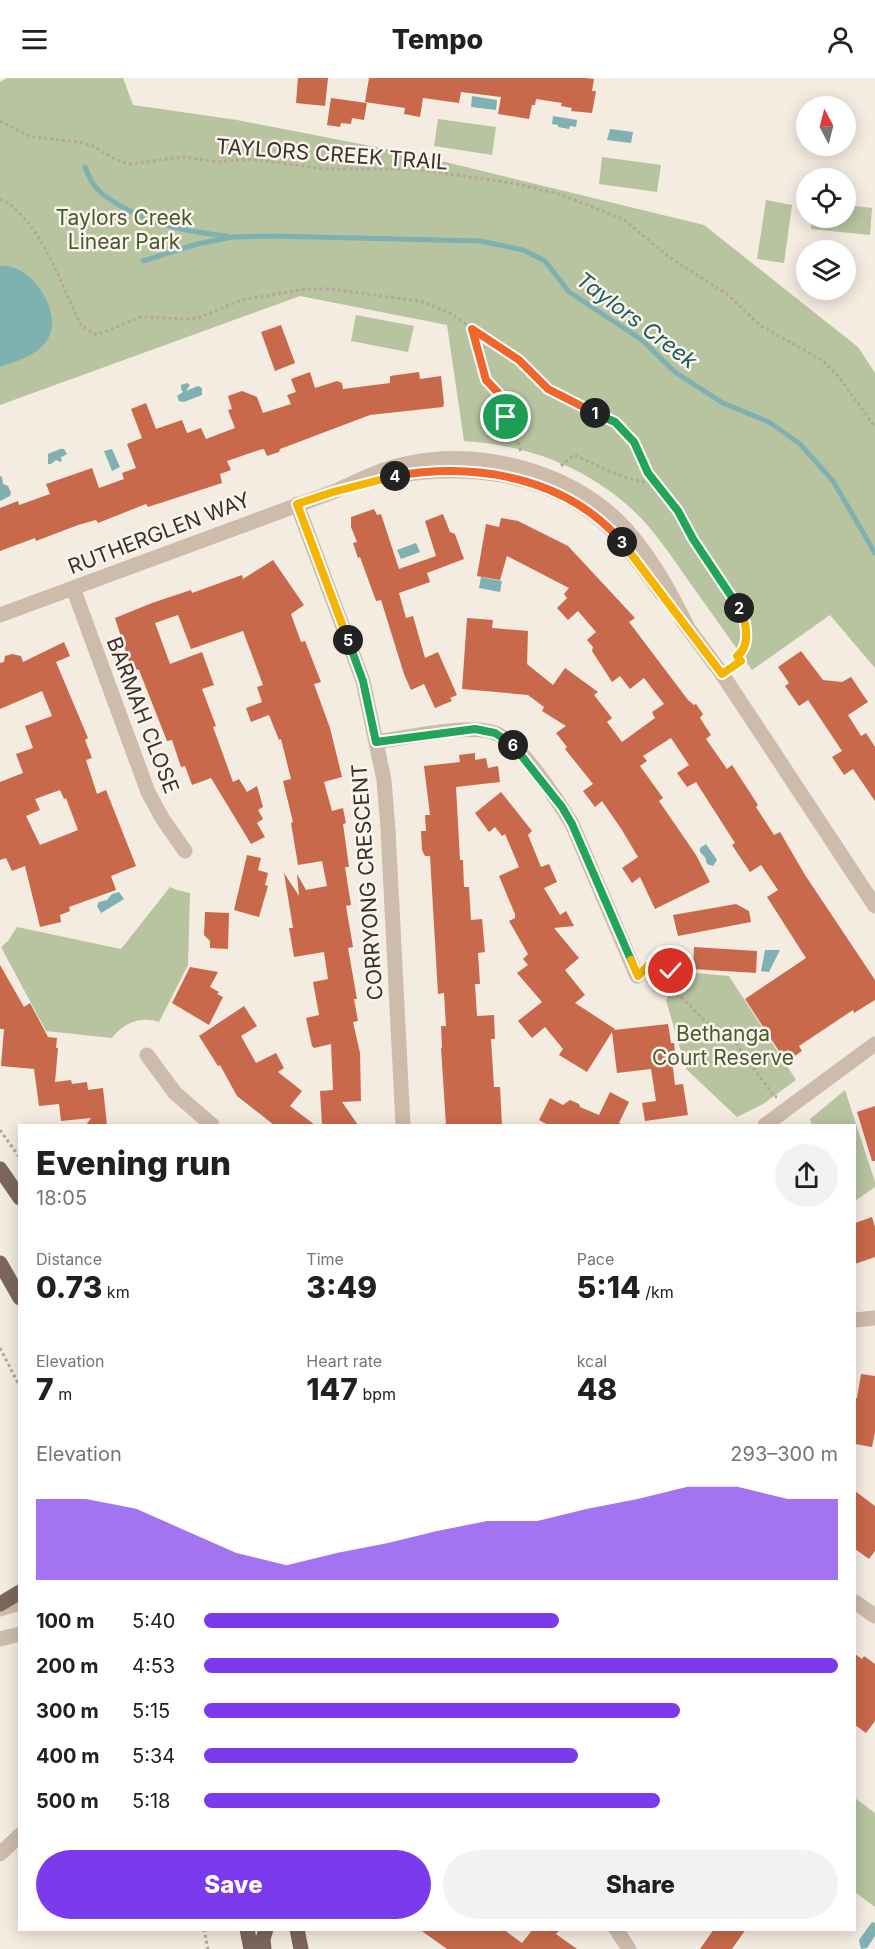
<!DOCTYPE html>
<meta charset="utf-8">
<style>
body{margin:0;font-family:Inter,sans-serif;background:#f2f2f2;color:#202124;height:100vh;display:flex;flex-direction:column;font-size:22px;white-space:nowrap}
*{box-sizing:border-box;margin:0}
p{font-size:20px;color:#757577}
.icon{flex:none;width:33px;height:33px;fill:none;stroke:currentColor;stroke-width:2;stroke-linecap:round;stroke-linejoin:round}
.map{position:relative;flex:1;overflow:hidden}
.drawer{position:absolute;left:18px;top:1046px;width:838px;height:807px;display:flex;flex-direction:column;background:#fff;border-radius:0px;box-shadow:0 3px 15px #0003}
.drawer>*{flex:none}
.needle{width:39px;rotate:353deg}
.buttons{position:absolute;left:796px;top:18px;display:grid;gap:12px}
.buttons a{display:grid;place-items:center;width:60px;height:60px;border-radius:50%;background:#fff;box-shadow:0 3px 15px #0003;font-size:30px}
.pin{position:absolute;display:grid;place-items:center;width:51px;height:51px;color:#fff;margin:-26px;border:3px solid #fff;border-radius:50%;box-shadow:0 2px 6px #0007}
.km{position:absolute;width:30px;height:30px;margin:-15px;border-radius:50%;background:#222;color:#fff;font-size:16px;line-height:30px;text-align:center}
.round{display:grid;place-items:center;flex:none;width:63px;height:63px;border-radius:32px;background:#f2f2f2}
.headline{display:flex;align-items:center;justify-content:space-between;height:102px;padding:0 18px}
h1{font-size:33px;font-weight:800;line-height:45px}
.stats{display:grid;grid-template-columns:repeat(3,1fr);gap:9px;height:102px;padding:6px 18px}
.stats div{display:grid;align-content:center}
.stats b{font-size:30px;font-weight:800}
.stats small{font-size:16px;font-weight:400}
.stats p{font-size:16px}
.chart{height:168px;padding:12px 18px}
.chart p{display:flex;justify-content:space-between}
.chart svg{width:100%;height:108px;margin-top:6px;fill:#7c3aed;opacity:.7}
.cta{display:flex;gap:12px;margin-top:auto;padding:12px 18px}
.cta a{flex:1;height:69px;border-radius:36px;background:#7c3aed;color:#fff;font-size:24px;font-weight:800;line-height:69px;text-align:center}
.cta a+a{background:#f2f2f2;color:#202124}
ul{padding:0 18px;list-style:none;font-size:20px}
li{display:grid;grid-template-columns:96px 72px 1fr;align-items:center;height:45px}
li i{height:15px;border-radius:8px;background:#7c3aed}
header{display:flex;justify-content:space-between;align-items:center;height:78px;padding:0 18px;background:#fff;font-size:27px;font-weight:800}
.map>svg:first-child{display:block}
.green{fill:#b8c4a0}
.water{fill:#7fb0b2}
.lines{fill:none;stroke-linecap:round;stroke-linejoin:round}
.stream{stroke:#7fb0b2;stroke-width:5}
.building{fill:#c8694b;fill-rule:evenodd}
.path{stroke:#b9a596;stroke-width:3;stroke-dasharray:3 3;stroke-linecap:butt}
.minor{stroke:#cdbbac;stroke-width:15}
.major{stroke:#7d675c;stroke-width:15}
.split-1-casing{stroke:#fff;stroke-width:12}
.split-2-casing{stroke:#fff;stroke-width:12}
.split-3-casing{stroke:#fff;stroke-width:12}
.split-4-casing{stroke:#fff;stroke-width:12}
.split-5-casing{stroke:#fff;stroke-width:12}
.split-6-casing{stroke:#fff;stroke-width:12}
.split-7-casing{stroke:#fff;stroke-width:12}
.split-8-casing{stroke:#fff;stroke-width:12}
.split-1{stroke:#f0652b;stroke-width:8}
.split-2{stroke:#22a559;stroke-width:8}
.split-3{stroke:#f5b400;stroke-width:8}
.split-4{stroke:#f0652b;stroke-width:8}
.split-5{stroke:#f5b400;stroke-width:8}
.split-6{stroke:#22a559;stroke-width:8}
.split-7{stroke:#22a559;stroke-width:8}
.split-8{stroke:#f5b400;stroke-width:8}
.labels{text-anchor:middle;dominant-baseline:central;stroke-width:5;stroke-linejoin:round;paint-order:stroke}
.street-label{font-size:21px;fill:#3b302b;stroke:#fbf5ee}
.park-label{font-size:21px;fill:#4a5a2e;stroke:#fbf5ee}
.water-label{font-size:22px;font-style:italic;fill:#1f5a5e;stroke:#fbf5ee}
</style>
<header><svg class="icon" aria-label="menu" viewBox="0 0 24 24"><path d="M4 6h16M4 12h16M4 18h16"/></svg>Tempo<svg class="icon" aria-label="person" viewBox="0 0 24 24"><circle cx="12" cy="8" r="4"/><path d="M4 21q1-7 8-7t8 7"/></svg></header>
<div class="map">
<svg width="875" height="1871" viewBox="0 0 875 1871">
<rect width="100%" height="100%" fill="#f4ebe1"/>
<path class="green" d="M7 0H123L133 27 237 42 417 77 704 147 858 269 875 295V590L830 537 752 592C729 560 706 527 683 495 670 476 656 456 641 440 594 392 531 367 464 363L447 247 300 218 0 327V4Z
M438 41 496 49 492 77 434 68Z
M602 79 661 87 657 114 599 106Z
M766 122 792 127 784 185 757 181Z
M846 127 872 130 870 157 811 151 812 140H846Z
M356 237 414 248 408 274 351 263Z
M170 809 177 812 190 815 188 887 159 944C141 938 124 944 112 960L46 953 1 869 8 863 17 849 121 871Z
M673 893 729 898 796 1002 763 1026 737 1039 686 991 666 922 672 910Z
M845 1012 875 1104V1109L855 1123V1047H812L810 1041Z
M855 1720 875 1735V1829L855 1814Z"/>
<path class="water" d="M472 18 497 22 496 32 471 29Z
M553 38 577 42 576 49 570 48 569 51 558 49V47L552 46Z
M610 51 633 54 631 65 607 62Z
M0 188C33 184 67 240 45 265 34 279 16 283 0 289Z
M187 305 190 307 186 313 198 308 202 310V317L184 324 179 323 177 318 183 314 181 311V307Z
M60 371H64L67 376 60 380 62 381 61 384 56 382 51 386H48V376Z
M112 371 120 389 112 393 104 373Z
M0 398 2 399 3 406 8 408 11 415 10 418 0 423Z
M416 465 420 474 401 481 397 472Z
M481 499 502 503 500 514 479 510Z
M706 766 717 782 713 788 707 786 705 779 700 774V770Z
M119 814 124 821 101 835 97 828 99 824 107 822 112 816Z
M765 872H780L769 894 761 893Z
M872 1844 875 1845V1858L867 1870 861 1871 859 1862Z"/>
<g class="lines">
<path class="stream" d="M85 89C88 96 91 104 96 110 102 117 111 122 119 127 153 147 188 154 227 158
M143 183 197 166 233 159 274 158 480 163 523 172 545 183 569 214 642 262 676 295 723 325 769 344 800 366 833 403 875 475"/>
</g>
<path class="building" d="M298 0H328L325 28 296 25Z
M369 0H585L594 1 592 13H596L592 35 571 33 572 30 561 28 562 25 536 21 535 27H532L529 41 498 36 501 19 461 14 459 25 423 20 420 39 404 36 405 30 365 24Z
M331 20 367 25 364 42 352 40 351 46 341 45 340 49 327 47Z
M281 247 295 285 275 293 261 254Z
M310 294 315 310 337 303 342 305 343 311 390 305V298L419 294 420 301 441 298 444 325 443 329 370 337 280 371 279 374 267 378 264 371 259 372 227 383 231 392 220 396 222 405 148 429 146 426 98 445 96 442 78 447 36 463 35 460 0 473V430L18 423 19 427 50 416 46 406 92 390 99 410 124 401 122 395 136 390 127 366 142 360 131 331 146 325 156 351 182 342 187 355 201 350 206 361 235 350 228 332 232 331 228 318 242 313 257 319 263 335 291 326 287 317 296 314 291 301Z
M374 431 377 437 381 436 399 491 436 478 425 443 443 436 450 454 455 456 464 481 427 495 430 504 399 515 406 540 413 538 425 580 438 574 457 617 450 620 452 623 435 630 424 606 411 612 404 596 381 522 376 523 360 479 358 480 353 465 357 464 351 449V439Z
M501 440 518 443 568 468 635 540 629 544 688 622 694 627 696 626 703 636 700 640 711 657 706 661 727 691 732 687 758 727 756 729 774 757 780 754 805 797 875 902V922L854 935 853 932 799 968 802 973 786 984 745 921 806 880 767 819 778 812 761 787 750 794 732 767 735 765 696 704 687 709 677 695 689 687 671 660 643 678 647 683 640 688 663 720 659 723 696 777 710 804 655 831 640 799 632 805 622 790 638 779 622 752 602 723 595 729 583 713 593 706 565 671 567 669 556 655 566 648 542 633 544 629 528 617 462 611 467 540 493 542 492 550 528 553 527 586 553 607 565 590 598 614 594 617 612 640 607 644 622 664 655 640 652 634 664 626 644 600 630 611 620 598 612 604 592 573 593 569 587 562 596 554 578 533 568 542 557 530 567 520 564 516 569 510 507 478 500 502 477 498 486 446 499 449Z
M273 482 304 527 291 536 301 564 305 563 321 604 314 606 330 650 342 699 324 704 332 733 343 730 346 745 343 746 349 789H345L351 827 346 828 353 869 348 870 357 921H354L358 943 353 944 360 975 361 1023 342 1024 358 1047H322L320 1013 333 1012 331 966 314 970 312 968 306 940 319 937 313 904 328 901 324 874 294 879 289 850H293L284 795 299 818 297 796 306 812 327 808 322 783 298 787 291 745 293 744 283 703 291 701 281 661 279 662 269 637 251 644 246 630 262 624 257 609 263 607 243 553 191 571 178 537 155 545 170 586 202 574 214 607 202 611 216 648 213 649 233 704 239 701 247 714 257 708 263 729 258 732 263 741 257 745 265 759 251 766 211 700 192 707 185 688 181 689 172 662 167 663 139 592 131 590 115 540 152 525 191 512 192 515 242 497 243 501Z
M64 564 70 578 56 584 88 660 85 662 92 680 86 682 97 716 106 712 136 788 111 798 116 812 69 829 70 833 60 837 61 844 40 849 25 788 12 793 6 780 0 782V704L23 695 16 676 33 670 25 648 52 638 42 613 0 631V585L4 584 5 578 12 576 21 578 23 584ZM60 712 64 721 66 720 78 752 40 767 26 738 40 732 35 721Z
M801 573 823 602 842 604 851 599 868 624 848 637 861 658 866 655 875 669V723L853 691 844 697 832 679 842 673 808 622 799 628 785 608 789 605 778 589Z
M475 675V682L486 680 488 690 498 688 500 704 456 709 460 782H463L464 809H469L471 842 482 841 485 874 478 875 480 906H475L477 938 494 937 495 961H491L494 1009H500L502 1047H446L441 970H442L441 948H446L444 915 438 916 430 778H425L422 772 421 753H426L425 737H430L424 688 460 684 459 677Z
M501 714 532 753 528 757 541 789 549 786 557 804 544 810 560 837 566 833 574 848 554 850 579 880 565 892 585 917 575 925 615 951 614 952 668 946 671 965H674L676 981H672L675 1007 683 1006 688 1037 645 1043 642 1025 656 1023 651 991 617 995 612 954 587 994 559 977 563 971 545 949 532 960 518 943 542 924 517 895 528 887 523 881 528 876 509 843 515 840V836L499 798 519 789 505 756 502 758 495 749 489 754 475 735Z
M247 777 261 780 258 792 268 795 265 807 268 808 259 839 234 832Z
M736 826 749 833 751 844 678 858 673 837Z
M205 834 229 835 228 871 210 870V863L204 857Z
M694 869 757 873 756 895 693 891Z
M0 887 24 929 30 925 48 959 57 960 56 970H58L55 1004 71 1002 72 1006 87 1004 88 1012 103 1010 107 1047H86L91 1040 61 1043 59 1026 39 1028 34 991 1 988 4 951H0Z
M190 889 218 894 210 909 219 914 217 916 223 919 209 947 172 925Z
M244 928 257 948 241 958 256 985 276 975 284 990 278 994 302 1013 290 1028 315 1047H274L251 1029 237 1018 220 987 218 988 199 958Z
M610 1014 629 1024 619 1045 623 1047H548L539 1042 550 1020 563 1027 570 1022 579 1026 580 1029 599 1037Z
M875 1028V1083H872L857 1034Z
M872 1139 875 1149V1179L855 1186V1145Z
M861 1296 875 1298V1354L872 1369 855 1366V1320H857Z
M855 1413 875 1428V1473L869 1481 855 1471Z
M855 1576 862 1581 864 1578 875 1586V1643L866 1655 855 1647Z
M419 1851H503L522 1865 533 1851H560L556 1856 577 1871H447Z
M714 1851H746L732 1871H700Z"/>
<g class="lines">
<path class="path" d="M0 43 31 59 79 64 93 68 117 82 129 86 184 79 218 84 250 81 325 91H413L513 105 559 116 623 141 669 179 727 216 761 248 822 282 838 298 875 349
M0 121C40 139 62 210 81 247L94 256 102 255 140 239 187 241 198 240 241 222 307 211H331L411 222 423 224 450 235 519 282 548 311 615 344 630 358 635 364 648 395 678 433 693 461 741 534 746 561 744 572 737 578 741 583 735 587
M472 251 486 302 504 321 507 348 518 364 521 374
M561 388 574 377C597 387 631 406 657 405
M649 886 661 874 671 893 669 913 681 919 705 943 737 967 774 1018 777 1019
M0 1052 20 1080
M0 1270 20 1309
M204 1851 208 1871"/>
<path class="minor" d="M388 399C460 386 543 392 601 442 625 463 643 491 662 516
M297 426 363 603 384 702 388 751 403 1047
M73 510 148 714 162 740 185 773
M0 537 333 414C356 404 380 391 405 386 480 369 572 393 625 450 652 480 670 514 688 550
M682 542 722 596 875 828
M376 664C405 660 470 645 495 655 520 664 558 723 572 746L637 898
M147 977 175 1015 212 1047
M765 1047 875 966
M855 1242 875 1240
M855 1524 875 1538
M0 1531 20 1525
M0 1561 20 1556
M0 1776 20 1757
M616 1851 629 1871"/>
<path class="major" d="M0 1091 20 1120
M0 1185 20 1220
M0 1526 20 1514
M247 1851 251 1871
M297 1851 301 1871
M264 1871 263 1861 266 1851"/>
</g>
<g class="lines">
<g class="split-1-casing">
<path id="split-1" d="M506 339 504 321 486 302 472 251 519 282 548 311 595 335"/>
</g>
<g class="split-2-casing">
<path id="split-2" d="M595 335 615 344 634 364 648 395 678 433 693 461 739 530"/>
</g>
<g class="split-3-casing">
<path id="split-3" d="M622 464 722 596 741 583 737 578C751 568 747 544 739 530"/>
</g>
<g class="split-4-casing">
<path id="split-4" d="M395 398C476 384 566 399 622 464"/>
</g>
<g class="split-5-casing">
<path id="split-5" d="M348 562 297 426 333 414 395 398"/>
</g>
<g class="split-6-casing">
<path id="split-6" d="M348 562 363 603 376 664 475 651 495 655 513 667"/>
</g>
<g class="split-7-casing">
<path id="split-7" d="M513 667 562 729 572 746 631 882"/>
</g>
<g class="split-8-casing">
<path id="split-8" d="M631 882 638 898 661 874 671 893"/>
</g>
<use href="#split-1" class="split-1"/>
<use href="#split-2" class="split-2"/>
<use href="#split-3" class="split-3"/>
<use href="#split-4" class="split-4"/>
<use href="#split-5" class="split-5"/>
<use href="#split-6" class="split-6"/>
<use href="#split-7" class="split-7"/>
<use href="#split-8" class="split-8"/>
</g>
<g class="labels">
<g class="street-label">
<text transform="translate(332 76) rotate(4)">TAYLORS CREEK TRAIL</text>
<text transform="translate(159 455) rotate(-21)">RUTHERGLEN WAY</text>
<text transform="translate(143 637) rotate(69)">BARMAH CLOSE</text>
<text transform="translate(367 804) rotate(-94)">CORRYONG CRESCENT</text>
</g>
<g class="park-label">
<text x="124" y="139">Taylors Creek<tspan x="124" dy="24">Linear Park</tspan></text>
<text x="723" y="955">Bethanga<tspan x="723" dy="24">Court Reserve</tspan></text>
</g>
<g class="water-label">
<text transform="translate(637 242) rotate(37)">Taylors Creek</text>
</g>
</g>
</svg>
<div class="buttons">
<a><svg class="needle" viewBox="-14 -14 28 28"><path d="M0-13l5 13h-10z" fill="#e53935"/><path d="M0 13l5-13h-10z" fill="#757577"/></svg></a>
<a><svg class="icon" aria-label="locate" viewBox="0 0 24 24"><circle cx="12" cy="12" r="6"/><path d="M12 2v4M12 18v4M2 12h4M18 12h4"/></svg></a>
<a><svg class="icon" aria-label="layers" viewBox="0 0 24 24"><path d="M12 4l9 5-9 5-9-5zM3 14l9 5 9-5"/></svg></a>
</div>
<div class="pin" style="left:506px;top:339px;background:#1e9e55"><svg class="icon" aria-label="arrive" viewBox="0 0 24 24"><path d="M6 21V4h12l-3 4 3 4H6"/></svg></div>
<div class="pin" style="left:671px;top:893px;background:#d93025"><svg class="icon" aria-label="check" viewBox="0 0 24 24"><path d="M5 12l5 5 9-10"/></svg></div>
<b class="km" style="left:595px;top:335px">1</b>
<b class="km" style="left:739px;top:530px">2</b>
<b class="km" style="left:622px;top:464px">3</b>
<b class="km" style="left:395px;top:398px">4</b>
<b class="km" style="left:348px;top:562px">5</b>
<b class="km" style="left:513px;top:667px">6</b>
<section class="drawer">
<div class="headline"><div><h1>Evening run</h1><p>18:05</p></div><a class="round"><svg class="icon" aria-label="share" viewBox="0 0 24 24"><path d="M12 15V3M7 8l5-5 5 5M5 13v7h14v-7"/></svg></a></div>
<div class="stats">
<div><p>Distance</p><b>0.73<small> km</small></b></div>
<div><p>Time</p><b>3:49</b></div>
<div><p>Pace</p><b>5:14<small> /km</small></b></div>
</div>
<div class="stats">
<div><p>Elevation</p><b>7<small> m</small></b></div>
<div><p>Heart rate</p><b>147<small> bpm</small></b></div>
<div><p>kcal</p><b>48</b></div>
</div>
<div class="chart"><p><span>Elevation</span>293–300 m</p>
<svg viewBox="0 0 160 44" preserveAspectRatio="none"><path d="M0 44V11L10 11L20 15L30 24L40 33L50 38L60 33L70 29L80 24L90 20L100 20L110 15L120 11L130 6L140 6L150 11L160 11V44z"/></svg>
</div>
<ul>
<li><b>100 m</b>5:40<i style="width:56%"></i></li>
<li><b>200 m</b>4:53<i style="width:100%"></i></li>
<li><b>300 m</b>5:15<i style="width:75%"></i></li>
<li><b>400 m</b>5:34<i style="width:59%"></i></li>
<li><b>500 m</b>5:18<i style="width:72%"></i></li>
</ul>
<div class="cta"><a>Save</a><a>Share</a></div>
</section>
</div>
